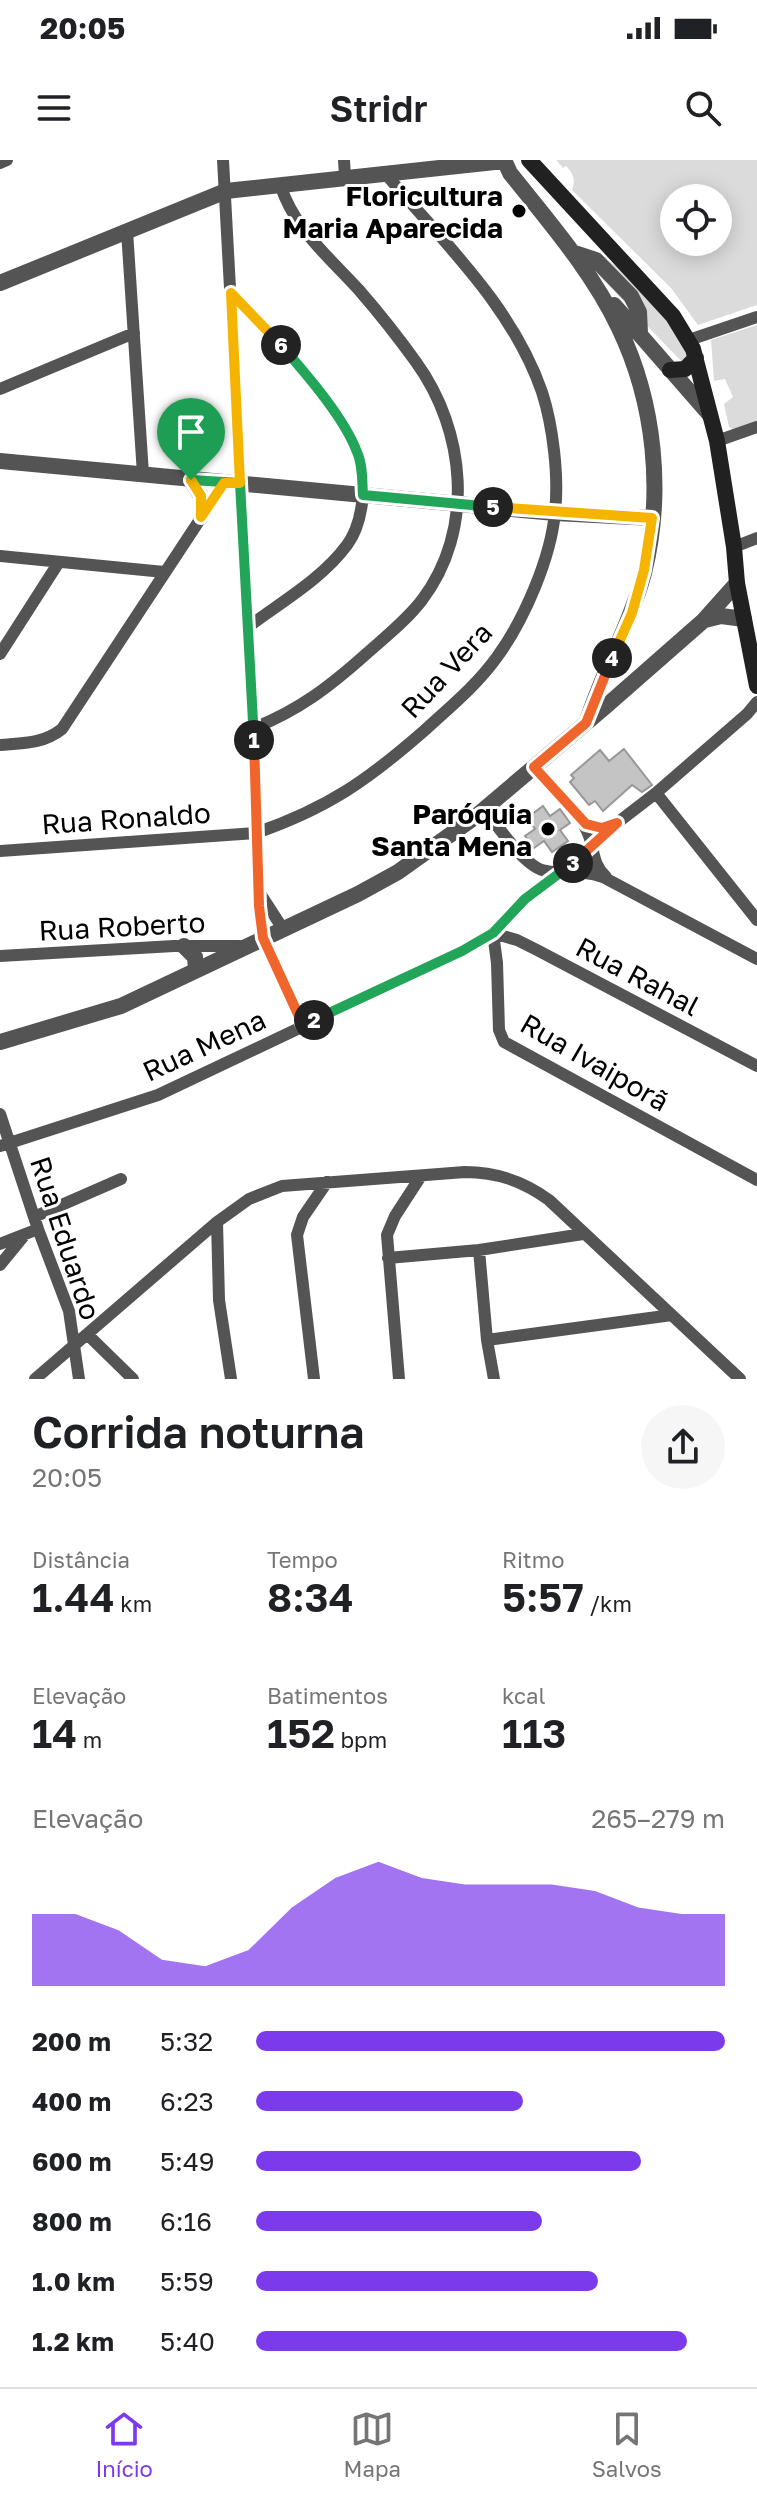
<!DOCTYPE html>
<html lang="pt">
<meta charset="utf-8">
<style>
body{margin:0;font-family:"Golos Text",sans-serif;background:#f6f6f6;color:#202124;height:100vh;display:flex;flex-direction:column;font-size:30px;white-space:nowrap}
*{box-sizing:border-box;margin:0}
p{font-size:26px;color:#757577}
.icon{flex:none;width:44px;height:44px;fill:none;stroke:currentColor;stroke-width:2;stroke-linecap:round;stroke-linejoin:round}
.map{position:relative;height:1219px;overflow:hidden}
.details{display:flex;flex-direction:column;background:#fff;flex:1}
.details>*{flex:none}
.fabs{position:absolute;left:660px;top:24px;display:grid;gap:16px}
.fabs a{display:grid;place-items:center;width:72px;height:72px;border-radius:50%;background:#fff;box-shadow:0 4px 20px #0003;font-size:40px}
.pin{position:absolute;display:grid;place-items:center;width:68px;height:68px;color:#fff;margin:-82px -34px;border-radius:50% 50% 50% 0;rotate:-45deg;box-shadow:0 0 8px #0007}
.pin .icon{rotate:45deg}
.km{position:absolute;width:40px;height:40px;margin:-20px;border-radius:50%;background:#222;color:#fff;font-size:22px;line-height:40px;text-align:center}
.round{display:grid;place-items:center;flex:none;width:84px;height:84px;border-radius:42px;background:#f6f6f6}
.headline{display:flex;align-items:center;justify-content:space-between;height:136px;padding:0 32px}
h1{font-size:44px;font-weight:600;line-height:60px}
.stats{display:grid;grid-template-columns:repeat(3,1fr);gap:12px;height:136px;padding:8px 32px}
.stats div{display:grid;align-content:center}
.stats b{font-size:40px;font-weight:600}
.stats small{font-size:22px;font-weight:400}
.stats p{font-size:22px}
.chart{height:224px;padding:16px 32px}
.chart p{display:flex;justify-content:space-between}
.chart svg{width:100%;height:144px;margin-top:8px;fill:#7c3aed;opacity:.7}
ul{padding:0 32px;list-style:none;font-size:26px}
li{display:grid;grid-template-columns:128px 96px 1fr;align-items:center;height:60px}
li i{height:20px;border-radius:10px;background:#7c3aed}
.status{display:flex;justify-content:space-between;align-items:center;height:56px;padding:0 40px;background:#fff;direction:ltr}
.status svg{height:22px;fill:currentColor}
header{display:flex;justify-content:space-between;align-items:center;height:104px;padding:0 32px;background:#fff;font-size:36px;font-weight:600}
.dock{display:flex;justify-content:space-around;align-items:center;height:112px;border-top:2px solid #e0e0e0;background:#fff;font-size:22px;color:#757577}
.dock a{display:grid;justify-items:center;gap:4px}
.dock .on{color:#7c3aed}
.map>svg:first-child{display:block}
.green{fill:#dbdbdb;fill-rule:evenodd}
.building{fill:#c4c4c4;stroke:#989898;stroke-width:2}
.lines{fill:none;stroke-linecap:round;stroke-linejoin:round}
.minor{stroke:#545454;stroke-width:12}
.tertiary{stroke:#545454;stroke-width:16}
.secondary{stroke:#212121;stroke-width:16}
.split-1-casing{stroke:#fff;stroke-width:16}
.split-2-casing{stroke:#fff;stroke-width:16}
.split-3-casing{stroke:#fff;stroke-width:16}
.split-4-casing{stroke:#fff;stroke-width:16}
.split-5-casing{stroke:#fff;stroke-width:16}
.split-6-casing{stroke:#fff;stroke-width:16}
.split-7-casing{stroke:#fff;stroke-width:16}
.split-1{stroke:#22a559;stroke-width:10}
.split-2{stroke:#f0652b;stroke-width:10}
.split-3{stroke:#22a559;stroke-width:10}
.split-4{stroke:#f0652b;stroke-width:10}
.split-5{stroke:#f5b400;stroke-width:10}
.split-6{stroke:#22a559;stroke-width:10}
.split-7{stroke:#f5b400;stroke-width:10}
.poi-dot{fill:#000;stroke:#fff;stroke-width:3}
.labels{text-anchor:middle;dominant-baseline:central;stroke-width:6;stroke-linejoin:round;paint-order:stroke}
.poi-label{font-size:28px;font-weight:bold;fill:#000;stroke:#fff;text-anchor:end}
.street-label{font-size:28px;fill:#000;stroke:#fff}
</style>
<div class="status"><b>20:05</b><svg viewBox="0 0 49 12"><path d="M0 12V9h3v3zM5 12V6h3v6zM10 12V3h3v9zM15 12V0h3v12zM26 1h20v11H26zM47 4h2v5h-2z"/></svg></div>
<header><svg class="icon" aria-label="menu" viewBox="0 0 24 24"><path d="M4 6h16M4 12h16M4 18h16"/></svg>Stridr<svg class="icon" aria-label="search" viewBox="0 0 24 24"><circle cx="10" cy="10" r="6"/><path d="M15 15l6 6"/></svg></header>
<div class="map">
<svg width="757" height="1219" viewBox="0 0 757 1219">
<rect width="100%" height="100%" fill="#fff"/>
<path class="green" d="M556 0H757V145L698 165 671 128 572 30C576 20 573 13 566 6L563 8ZM674 38H718V82H674Z
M599 97C631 106 672 164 689 192L686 198 681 201 591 107Z
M757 165V261L735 271 729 267 724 244 733 237 725 219 714 221 711 180Z"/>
<path class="building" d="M624 589 652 625 642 632 632 625 603 651 595 641 589 645 570 622 574 618 571 615 600 590 609 601Z
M543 646 550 656 560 649 570 663 560 670 568 681 552 692 544 681 534 688 525 676 535 669 527 658Z"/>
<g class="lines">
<path class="minor" d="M223 0 254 568 259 746 263 778 303 865
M344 0 345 17
M0 3 7 0
M127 71 143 314
M231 133C268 169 301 207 331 249 340 262 351 276 357 290 368 317 364 362 347 385 322 419 281 442 248 467
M689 180 757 157
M0 229 134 173
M717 281 757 267
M734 387 757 378
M0 396 164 412
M0 494 59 402
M254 568C299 550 329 527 365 495 384 478 406 461 422 440 475 370 466 271 416 202 398 177 379 153 359 130 329 97 294 69 280 24
M0 585C23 583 43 584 62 569L224 323
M534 607C552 627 576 647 587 671 595 688 591 703 606 717
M656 633 757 760
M484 649C498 666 525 708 546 711 567 715 580 709 603 717L757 799
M0 691 256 673C328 648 368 620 425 570 450 547 477 525 497 497 524 460 551 398 555 352 559 317 553 266 542 232 512 145 442 81 384 12
M261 735 283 769
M493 773 497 803 499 870 504 882 757 1020
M493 773 517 780 537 790 757 906
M0 796 174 786H243
M0 954 38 1069 69 1151 79 1219
M0 986 158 935 462 791 493 773 525 739 565 711 617 663 656 633 747 554 757 542
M34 1057 121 1019
M217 1062 219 1140 231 1219
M0 1084 38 1069
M479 1090 487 1180 494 1219
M388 1098 479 1090 583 1074
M0 1105 23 1077
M88 1175 133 1219
M487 1180 672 1155
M35 1219 217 1062 249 1039 282 1026 465 1012C497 1012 523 1021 549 1040L740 1219
M314 1219 297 1075 303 1057 327 1022
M399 1219 387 1075 395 1056 421 1016"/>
<path class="tertiary" d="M504 0 510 13C549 62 592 111 619 168 655 243 664 333 644 413 630 465 603 511 587 561
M572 92 596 100 631 136 639 152 640 173
M0 123 226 31 504 1
M614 145 710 255
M0 301 555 353 652 358
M191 320 201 336V357
M705 460 721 456 744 459
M184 786 195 797 196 810
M0 882 121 846 358 734 398 712 475 657 605 547 703 461 737 423"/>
<path class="secondary" d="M529 0 673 156 693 189 717 281 734 387 737 423 757 526
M670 210 685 209 696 198"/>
</g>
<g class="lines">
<g class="split-1-casing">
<path id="split-1" d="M191 320 240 323 254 580"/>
</g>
<g class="split-2-casing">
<path id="split-2" d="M254 580 259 746 263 778 303 865 314 860"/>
</g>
<g class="split-3-casing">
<path id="split-3" d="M314 860 462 791 493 773 525 739 573 703"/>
</g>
<g class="split-4-casing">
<path id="split-4" d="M573 703 617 663 602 668 586 664 534 607 586 563 612 498"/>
</g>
<g class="split-5-casing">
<path id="split-5" d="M493 347 652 358 644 410 632 453 612 498"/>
</g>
<g class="split-6-casing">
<path id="split-6" d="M281 185C306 214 344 257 357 292 363 305 362 321 363 335L493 347"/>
</g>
<g class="split-7-casing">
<path id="split-7" d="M191 320 201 336V357L224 323H240L231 133 281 185"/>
</g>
<use href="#split-1" class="split-1"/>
<use href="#split-2" class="split-2"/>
<use href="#split-3" class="split-3"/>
<use href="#split-4" class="split-4"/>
<use href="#split-5" class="split-5"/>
<use href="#split-6" class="split-6"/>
<use href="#split-7" class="split-7"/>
</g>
<g class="poi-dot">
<circle cx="519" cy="51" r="8"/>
<circle cx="548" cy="669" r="8"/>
</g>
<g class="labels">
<g class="poi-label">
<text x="503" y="35">Floricultura<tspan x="503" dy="32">Maria Aparecida</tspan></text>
<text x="532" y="653">Paróquia<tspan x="532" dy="32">Santa Mena</tspan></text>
</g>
<g class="street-label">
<text transform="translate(446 510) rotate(-47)">Rua Vera</text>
<text transform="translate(126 658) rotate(-4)">Rua Ronaldo</text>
<text transform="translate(122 766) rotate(-3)">Rua Roberto</text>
<text transform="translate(638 816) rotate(28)">Rua Rahal</text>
<text transform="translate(204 885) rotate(-25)">Rua Mena</text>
<text transform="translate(595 902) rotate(30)">Rua Ivaiporã</text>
<text transform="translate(66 1078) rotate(72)">Rua Eduardo</text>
</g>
</g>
</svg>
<div class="fabs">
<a><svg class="icon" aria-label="locate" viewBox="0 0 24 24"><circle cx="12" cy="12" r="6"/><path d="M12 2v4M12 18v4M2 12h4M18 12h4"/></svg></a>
</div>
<div class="pin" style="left:191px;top:320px;background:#1e9e55"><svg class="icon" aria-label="arrive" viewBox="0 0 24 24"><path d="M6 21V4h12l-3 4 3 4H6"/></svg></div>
<b class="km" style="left:254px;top:580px">1</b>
<b class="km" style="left:314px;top:860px">2</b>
<b class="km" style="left:573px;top:703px">3</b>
<b class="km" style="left:612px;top:498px">4</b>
<b class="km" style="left:493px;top:347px">5</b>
<b class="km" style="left:281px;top:185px">6</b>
</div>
<section class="details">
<div class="headline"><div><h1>Corrida noturna</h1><p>20:05</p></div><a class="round"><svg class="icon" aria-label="share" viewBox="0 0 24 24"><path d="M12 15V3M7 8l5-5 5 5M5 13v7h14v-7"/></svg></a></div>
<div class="stats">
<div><p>Distância</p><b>1.44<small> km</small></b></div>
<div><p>Tempo</p><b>8:34</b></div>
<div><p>Ritmo</p><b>5:57<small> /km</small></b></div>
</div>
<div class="stats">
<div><p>Elevação</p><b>14<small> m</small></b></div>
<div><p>Batimentos</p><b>152<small> bpm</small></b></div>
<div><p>kcal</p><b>113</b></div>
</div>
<div class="chart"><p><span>Elevação</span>265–279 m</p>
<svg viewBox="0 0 160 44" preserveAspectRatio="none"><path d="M0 44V22L10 22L20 27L30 36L40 38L50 33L60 20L70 11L80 6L90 11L100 13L110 13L120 13L130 15L140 20L150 22L160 22V44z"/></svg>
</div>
<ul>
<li><b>200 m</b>5:32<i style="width:100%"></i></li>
<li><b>400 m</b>6:23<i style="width:57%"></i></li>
<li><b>600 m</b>5:49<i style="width:82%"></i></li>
<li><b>800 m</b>6:16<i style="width:61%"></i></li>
<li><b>1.0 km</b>5:59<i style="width:73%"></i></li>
<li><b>1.2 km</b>5:40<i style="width:92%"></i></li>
</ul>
</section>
<nav class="dock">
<a class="on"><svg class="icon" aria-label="home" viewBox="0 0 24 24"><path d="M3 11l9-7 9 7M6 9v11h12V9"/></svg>Início</a>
<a><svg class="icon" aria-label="map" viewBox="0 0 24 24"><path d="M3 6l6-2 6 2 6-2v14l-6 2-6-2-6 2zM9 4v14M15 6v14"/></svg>Mapa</a>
<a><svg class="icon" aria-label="saved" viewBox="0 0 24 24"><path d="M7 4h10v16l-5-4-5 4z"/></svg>Salvos</a>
</nav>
